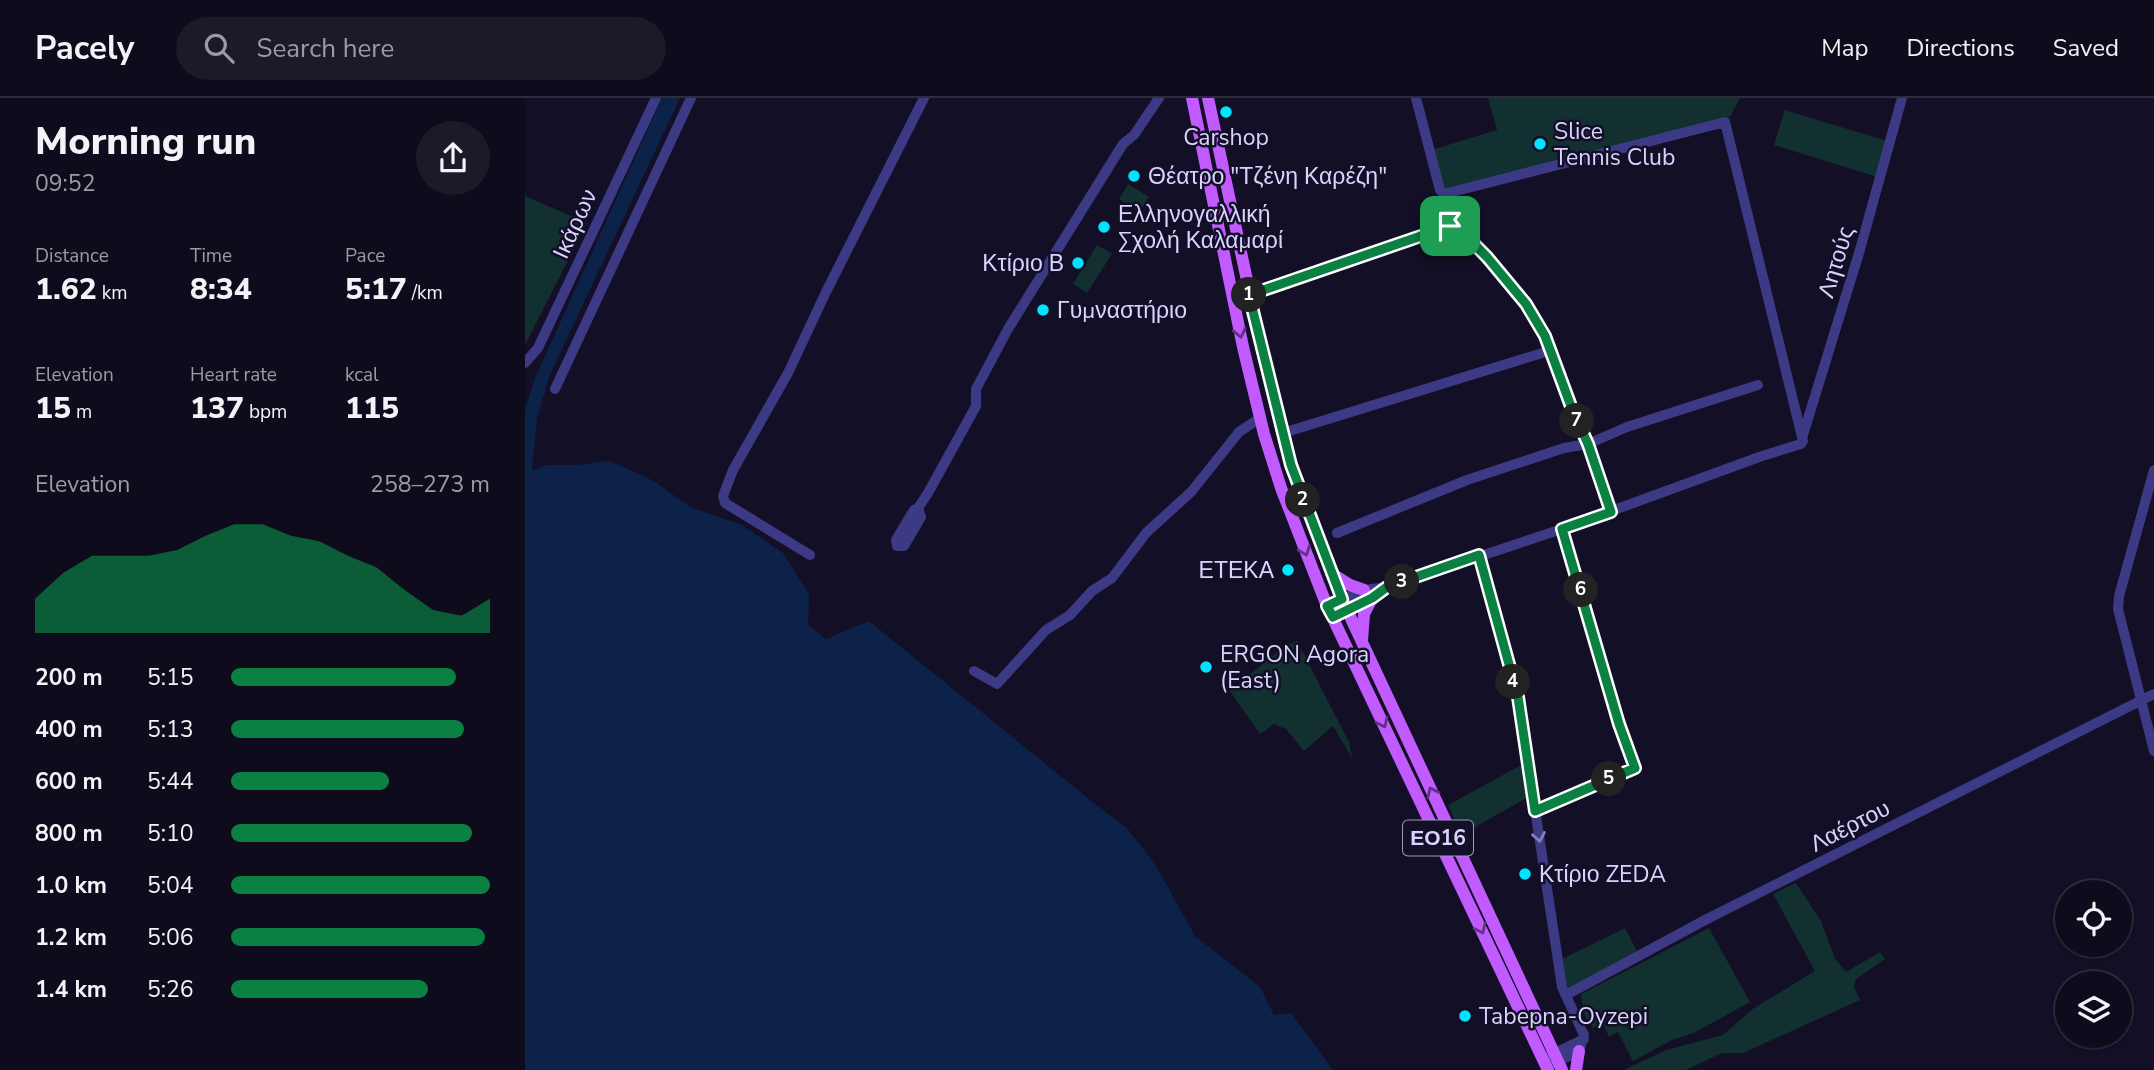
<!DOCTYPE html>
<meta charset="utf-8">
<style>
body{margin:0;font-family:"Nunito Sans",sans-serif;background:#1c1929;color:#f1f3f6;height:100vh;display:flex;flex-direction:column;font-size:26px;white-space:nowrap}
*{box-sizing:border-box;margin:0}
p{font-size:23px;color:#9b9ba3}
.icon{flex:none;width:38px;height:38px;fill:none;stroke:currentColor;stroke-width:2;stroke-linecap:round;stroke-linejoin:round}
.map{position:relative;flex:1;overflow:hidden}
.drawer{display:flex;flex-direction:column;background:#0e0b1c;width:525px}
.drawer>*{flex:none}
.controls{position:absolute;left:1530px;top:782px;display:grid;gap:14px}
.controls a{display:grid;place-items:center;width:77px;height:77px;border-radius:50%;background:#0e0b1c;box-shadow:0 2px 5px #0004,0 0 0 2px #2e2b3b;font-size:35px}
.pin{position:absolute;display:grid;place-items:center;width:60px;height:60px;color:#fff;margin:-30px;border-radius:14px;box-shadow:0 4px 10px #0006}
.km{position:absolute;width:35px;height:35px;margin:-18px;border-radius:50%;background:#222;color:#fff;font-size:19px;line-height:35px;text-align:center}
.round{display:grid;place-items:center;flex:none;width:74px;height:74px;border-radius:37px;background:#1c1929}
.overview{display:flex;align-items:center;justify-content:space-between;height:119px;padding:0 35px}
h1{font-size:38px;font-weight:800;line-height:52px}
.figures{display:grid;grid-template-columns:repeat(3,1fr);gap:10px;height:119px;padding:7px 35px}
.figures div{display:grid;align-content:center}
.figures b{font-size:30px;font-weight:800}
.figures small{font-size:19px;font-weight:400}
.figures p{font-size:19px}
.chart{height:196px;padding:14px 35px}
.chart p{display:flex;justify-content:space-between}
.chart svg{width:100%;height:126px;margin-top:7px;fill:#0b8043;opacity:.7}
ul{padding:0 35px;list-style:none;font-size:23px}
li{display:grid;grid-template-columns:112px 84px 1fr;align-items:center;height:52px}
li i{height:18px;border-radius:9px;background:#0b8043}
header{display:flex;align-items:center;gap:42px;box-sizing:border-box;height:98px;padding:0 35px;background:#0e0b1c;border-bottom:2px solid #2e2b3b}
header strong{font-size:33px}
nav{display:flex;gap:38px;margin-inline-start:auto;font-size:24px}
.search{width:490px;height:63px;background:#1c1929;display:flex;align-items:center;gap:18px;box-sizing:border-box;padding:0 24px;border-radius:38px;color:#9b9ba3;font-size:26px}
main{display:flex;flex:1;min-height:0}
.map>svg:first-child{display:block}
.green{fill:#12302f}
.water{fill:#0c2248}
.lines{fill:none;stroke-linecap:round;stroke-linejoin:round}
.minor{stroke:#3d3a85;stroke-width:10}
.major{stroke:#c25bff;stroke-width:12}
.oneway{stroke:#623188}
.oneway2{stroke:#837fbc}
.route-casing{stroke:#fff;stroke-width:14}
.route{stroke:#0b8043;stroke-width:9}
.poi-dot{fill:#00e5ff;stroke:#130f26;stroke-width:2.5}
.labels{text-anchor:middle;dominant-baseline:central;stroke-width:5;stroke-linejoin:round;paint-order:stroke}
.shield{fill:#130f26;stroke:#9e99be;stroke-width:2}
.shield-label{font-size:21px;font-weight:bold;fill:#d9d4ff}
.poi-label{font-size:23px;fill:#d9d4ff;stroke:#130f26;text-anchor:start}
.street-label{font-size:23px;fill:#d9d4ff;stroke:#130f26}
</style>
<header>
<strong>Pacely</strong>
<div class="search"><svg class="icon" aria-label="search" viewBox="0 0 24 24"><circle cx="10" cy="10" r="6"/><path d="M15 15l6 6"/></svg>Search here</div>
<nav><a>Map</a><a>Directions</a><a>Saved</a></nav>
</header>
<main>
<section class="drawer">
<div class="overview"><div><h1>Morning run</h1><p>09:52</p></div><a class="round"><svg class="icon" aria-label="share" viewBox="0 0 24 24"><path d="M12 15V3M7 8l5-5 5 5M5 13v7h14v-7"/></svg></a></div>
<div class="figures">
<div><p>Distance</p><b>1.62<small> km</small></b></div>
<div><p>Time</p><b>8:34</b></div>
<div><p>Pace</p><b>5:17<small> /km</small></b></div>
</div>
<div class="figures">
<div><p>Elevation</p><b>15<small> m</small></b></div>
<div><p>Heart rate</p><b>137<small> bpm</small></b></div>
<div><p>kcal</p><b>115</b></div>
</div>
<div class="chart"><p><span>Elevation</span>258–273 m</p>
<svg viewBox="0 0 160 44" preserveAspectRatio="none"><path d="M0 44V32L10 23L20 17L30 17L40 17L50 15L60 10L70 6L80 6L90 10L100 12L110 17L120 21L130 29L140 36L150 38L160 32V44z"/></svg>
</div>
<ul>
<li><b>200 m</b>5:15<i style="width:87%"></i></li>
<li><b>400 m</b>5:13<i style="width:90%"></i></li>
<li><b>600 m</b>5:44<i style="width:61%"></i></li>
<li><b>800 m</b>5:10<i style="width:93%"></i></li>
<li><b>1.0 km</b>5:04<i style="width:100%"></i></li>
<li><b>1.2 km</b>5:06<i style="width:98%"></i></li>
<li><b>1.4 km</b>5:26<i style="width:76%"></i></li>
</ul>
</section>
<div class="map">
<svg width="1629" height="972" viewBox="0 0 1629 972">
<rect width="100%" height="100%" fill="#130f26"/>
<path class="green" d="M963 0H1215L1205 19 914 96 908 62 910 51 972 32Z
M1260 12 1362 43 1352 79 1249 47Z
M603 86 624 99 614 114 594 101Z
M0 98 62 125 0 247Z
M572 147 587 156 562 195 548 186Z
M772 543 824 644 827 660 808 628 779 653 761 631 749 626 735 636 705 593 759 548Z
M1000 665 1005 698 936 737 923 707Z
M1271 785 1296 823 1310 861 1321 874 1355 854 1360 861 1331 881 1329 889 1335 902 1218 955H1197L1161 972H1099L1141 952 1198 937 1229 910 1290 873 1248 796Z
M1100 830 1112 853 1043 892 1037 861Z
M1184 830 1225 904 1169 935 1147 942 1108 963 1093 934 1084 939 1078 926 1068 930C1058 921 1058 909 1056 896Z"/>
<path class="water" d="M137 0H155L24 279 12 321 7 373 21 367H51L85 363 129 383 165 409 217 427 258 455 284 496 283 527 301 541 344 523 569 705 602 730 631 768 670 838 735 889 749 917 766 915 808 972H0V311L11 278Z"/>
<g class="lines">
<path class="minor" d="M724 197 920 129C950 124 1015 226 1027 252
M0 265 13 250 131 0
M30 291 166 0
M758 335 1027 252 1086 414
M1278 337 1334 155 1377 0
M1629 372 1594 498 1593 511 1629 653
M393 410 396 419 379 448H372L371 442 389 412 393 410 403 395 451 308V291L483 231 598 46 609 37 634 0
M812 435 942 382 1039 350 1063 346 1102 329 1233 287
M285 457 200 405 198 398 208 372 263 275 301 194 399 0
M954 457 993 599 1037 889 1059 937 1054 953 1028 966
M802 508 839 492 862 489 1037 431 1237 358 1276 346 1278 343 1200 24 919 96 915 92 891 0
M808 519 848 499
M449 573 472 586 521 532 545 517 567 493 587 480 621 435 666 394 714 334 735 320
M1010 713 1110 670 1095 626 1037 431
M1041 897 1182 821 1629 596
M1024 958 1059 941"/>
<path class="major" d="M667 0 718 249 739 336 756 390 802 508 1023 972
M683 0 738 257 761 350 788 428 822 512 1037 972
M806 475 825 487 839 492
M837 542 839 516 847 500
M1051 972 1054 953"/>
</g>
<defs><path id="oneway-chevron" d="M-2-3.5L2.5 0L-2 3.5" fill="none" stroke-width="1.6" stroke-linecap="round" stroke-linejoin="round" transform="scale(1.75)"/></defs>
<g class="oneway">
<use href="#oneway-chevron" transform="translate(715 235) rotate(78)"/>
<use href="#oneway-chevron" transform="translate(780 453) rotate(69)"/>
<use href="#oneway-chevron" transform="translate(858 625) rotate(65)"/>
<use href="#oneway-chevron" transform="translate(907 694) rotate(-115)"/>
<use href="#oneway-chevron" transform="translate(956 831) rotate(65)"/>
</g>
<use class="oneway2" href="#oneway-chevron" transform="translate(1014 739) rotate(80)"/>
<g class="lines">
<g class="route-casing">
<path id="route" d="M925 128 934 131 962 159 1001 206 1020 238 1047 311 1063 346 1086 414 1037 431 1094 626 1110 670 1010 713 993 599 954 457 862 489 847 500 808 519 802 508 817 501 766 367 724 197Z"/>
</g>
<use href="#route" class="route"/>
</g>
<g class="poi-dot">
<circle cx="701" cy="14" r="7"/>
<circle cx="1015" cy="46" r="7"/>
<circle cx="609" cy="78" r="7"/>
<circle cx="579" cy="129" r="7"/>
<circle cx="553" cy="165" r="7"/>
<circle cx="518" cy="212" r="7"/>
<circle cx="763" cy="472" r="7"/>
<circle cx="681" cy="569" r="7"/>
<circle cx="1000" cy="776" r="7"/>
<circle cx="940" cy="918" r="7"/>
</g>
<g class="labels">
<rect class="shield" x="878" y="722.5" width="70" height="35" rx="5"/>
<g class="shield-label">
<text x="913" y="740">ΕΟ16</text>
</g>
<g class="poi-label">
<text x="1029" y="33">Slice<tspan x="1029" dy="26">Tennis Club</tspan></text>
<text x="701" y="39" text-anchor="middle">Carshop</text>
<text x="623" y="78">Θέατρο "Τζένη Καρέζη"</text>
<text x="593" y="116">Ελληνογαλλική<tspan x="593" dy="26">Σχολή Καλαμαρί</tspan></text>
<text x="539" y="165" text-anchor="end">Κτίριο Β</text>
<text x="532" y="212">Γυμναστήριο</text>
<text x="749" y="472" text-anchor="end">ΕΤΕΚΑ</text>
<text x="695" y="556">ERGON Agora<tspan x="695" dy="26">(East)</tspan></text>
<text x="1014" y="776">Κτίριο ZEDA</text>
<text x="954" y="918">Tabepna-Oyzepi</text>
</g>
<g class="street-label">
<text transform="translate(50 126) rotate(-65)">Ικάρων</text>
<text transform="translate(1311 164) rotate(-73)">Λητούς</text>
<text transform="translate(1325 728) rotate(-27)">Λαέρτου</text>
</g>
</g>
</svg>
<div class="controls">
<a><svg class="icon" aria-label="locate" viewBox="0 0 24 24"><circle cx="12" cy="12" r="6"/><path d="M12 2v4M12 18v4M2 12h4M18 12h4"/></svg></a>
<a><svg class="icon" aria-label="layers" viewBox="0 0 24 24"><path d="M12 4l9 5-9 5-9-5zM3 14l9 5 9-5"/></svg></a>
</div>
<div class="pin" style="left:925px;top:128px;background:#1e9e55"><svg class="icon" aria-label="arrive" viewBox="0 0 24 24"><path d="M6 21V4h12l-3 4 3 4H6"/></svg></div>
<b class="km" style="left:724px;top:197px">1</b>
<b class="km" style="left:778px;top:402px">2</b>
<b class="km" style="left:877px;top:484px">3</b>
<b class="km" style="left:988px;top:584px">4</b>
<b class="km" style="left:1084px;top:681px">5</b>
<b class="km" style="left:1056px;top:492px">6</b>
<b class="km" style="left:1052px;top:323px">7</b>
</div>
</main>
